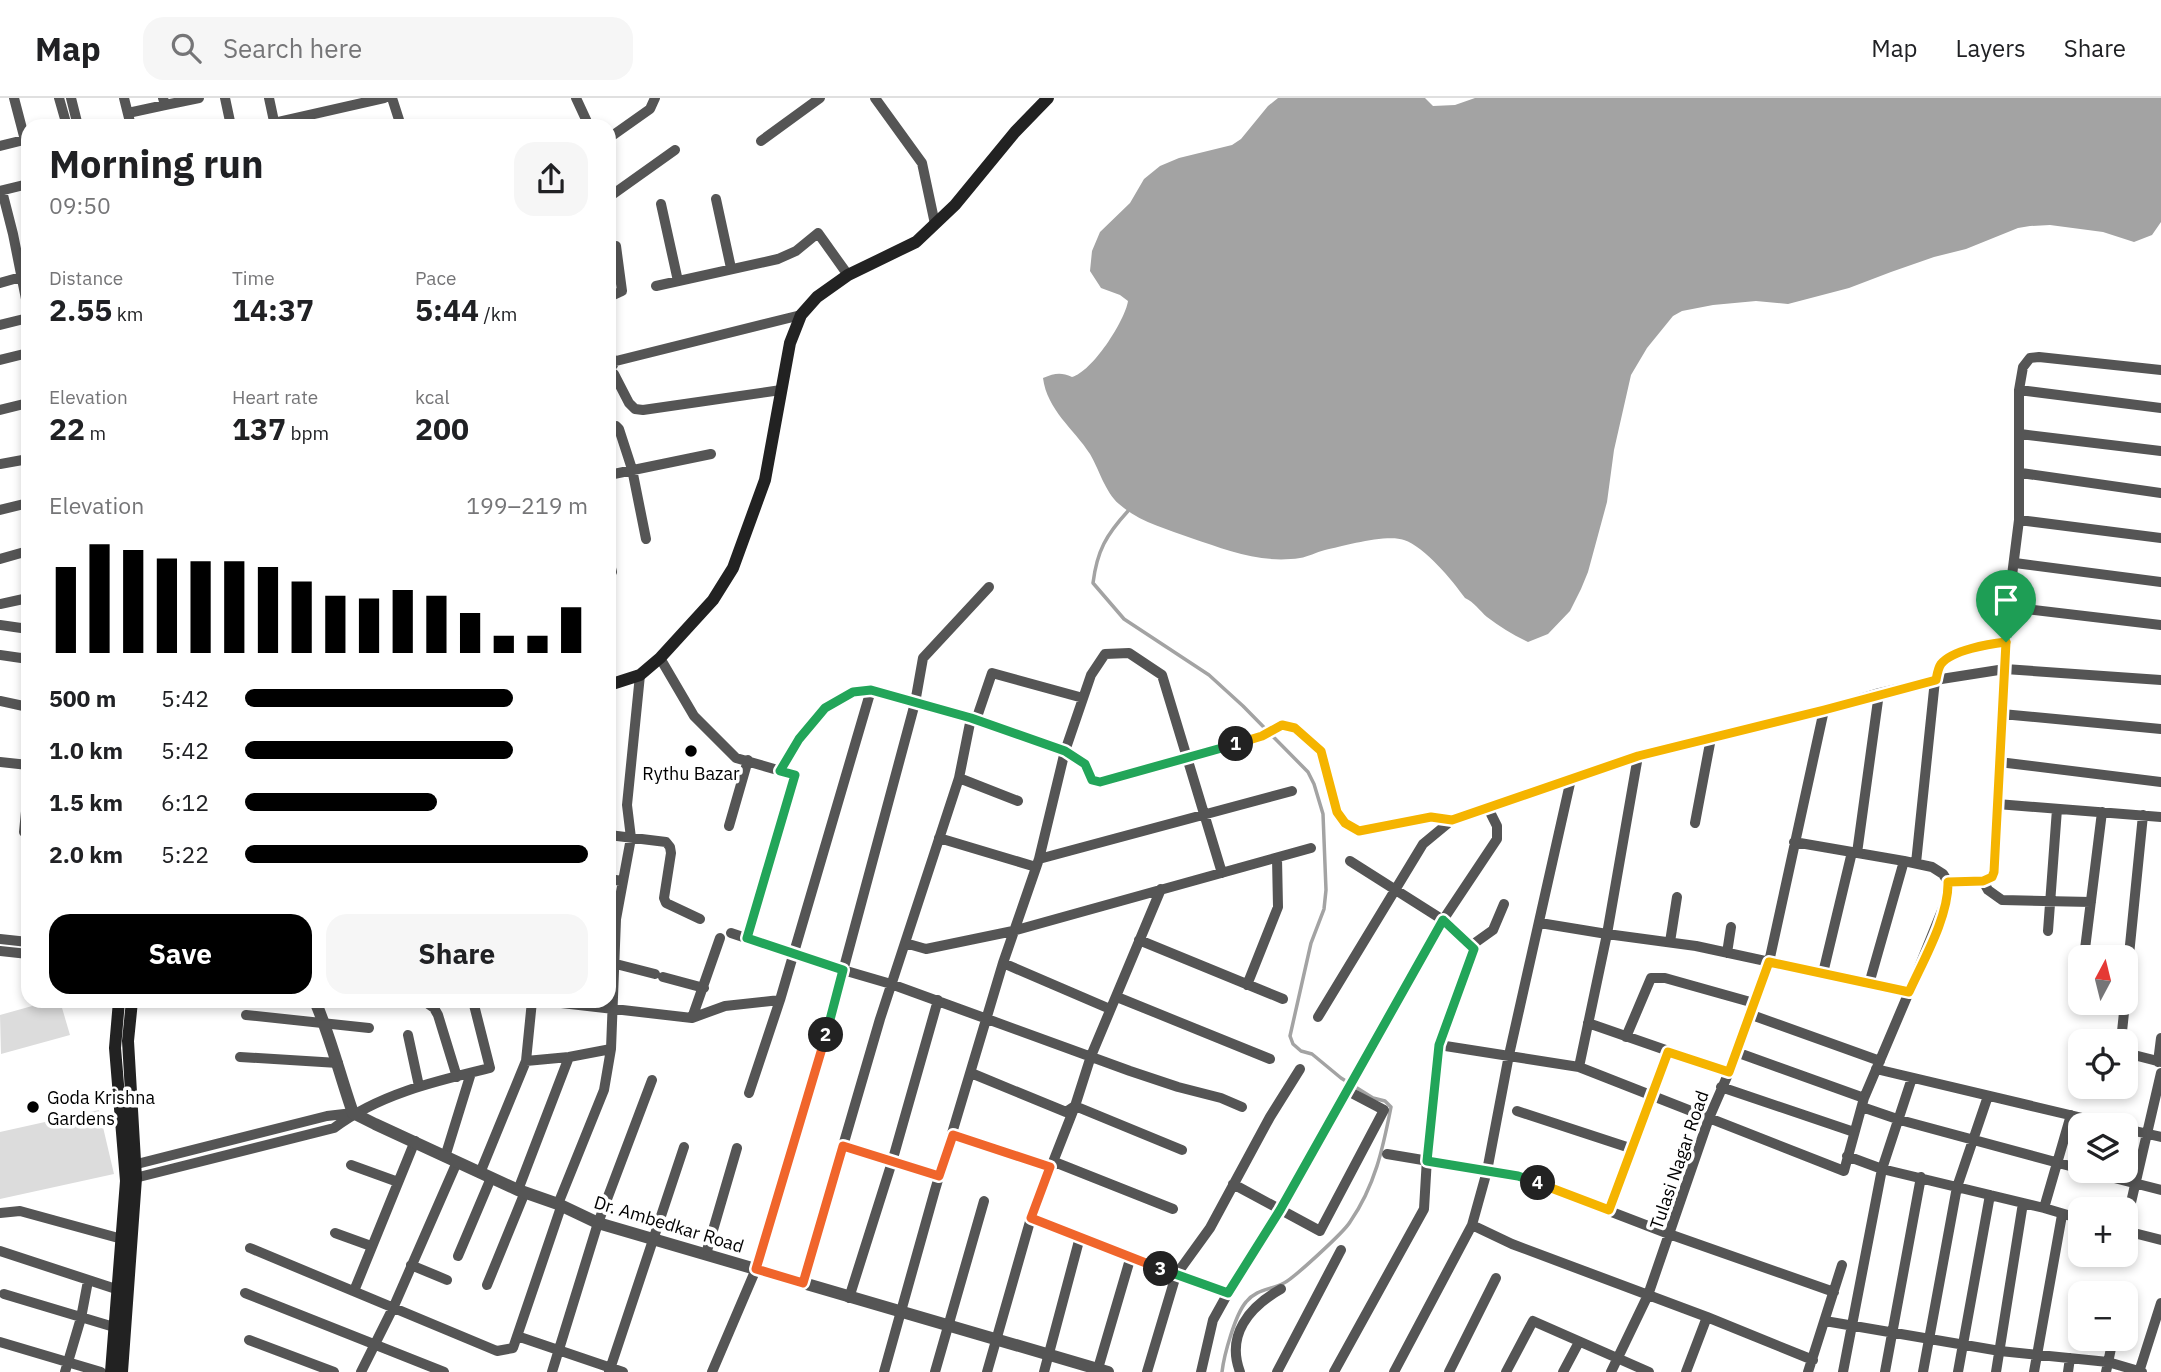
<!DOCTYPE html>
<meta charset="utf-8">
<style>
body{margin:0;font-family:"IBM Plex Sans",sans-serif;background:#f6f6f6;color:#202124;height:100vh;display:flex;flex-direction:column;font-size:26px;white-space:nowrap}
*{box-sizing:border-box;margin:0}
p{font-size:23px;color:#757577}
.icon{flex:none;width:38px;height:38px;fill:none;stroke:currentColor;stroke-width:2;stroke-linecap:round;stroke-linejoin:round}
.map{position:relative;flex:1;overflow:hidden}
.side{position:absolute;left:21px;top:21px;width:595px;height:889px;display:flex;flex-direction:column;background:#fff;border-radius:21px;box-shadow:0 4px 10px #0003}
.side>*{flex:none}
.needle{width:46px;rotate:7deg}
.fabs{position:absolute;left:2068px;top:847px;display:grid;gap:14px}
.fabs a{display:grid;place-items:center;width:70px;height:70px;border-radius:14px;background:#fff;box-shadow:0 4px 10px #0003;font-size:35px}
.pin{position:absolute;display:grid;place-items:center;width:60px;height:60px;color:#fff;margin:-72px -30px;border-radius:50% 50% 50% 0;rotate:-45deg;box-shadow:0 0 7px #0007}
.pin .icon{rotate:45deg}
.km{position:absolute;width:35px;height:35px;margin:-18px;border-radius:50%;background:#222;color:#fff;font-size:19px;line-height:35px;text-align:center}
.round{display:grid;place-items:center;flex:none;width:74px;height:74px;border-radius:21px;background:#f6f6f6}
.overview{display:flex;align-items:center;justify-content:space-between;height:119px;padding:0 28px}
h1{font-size:38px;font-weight:700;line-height:52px}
.metrics{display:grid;grid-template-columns:repeat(3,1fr);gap:10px;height:119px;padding:7px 28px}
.metrics div{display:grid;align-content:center}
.metrics b{font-size:30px;font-weight:700}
.metrics small{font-size:19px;font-weight:400}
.metrics p{font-size:19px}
.chart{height:196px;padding:14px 28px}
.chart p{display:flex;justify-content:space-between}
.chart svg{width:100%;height:126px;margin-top:7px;stroke:#000;stroke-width:6}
.button{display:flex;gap:14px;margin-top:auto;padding:14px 28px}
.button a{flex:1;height:80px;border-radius:21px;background:#000;color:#fff;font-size:28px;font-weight:700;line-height:80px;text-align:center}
.button a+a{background:#f6f6f6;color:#202124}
ul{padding:0 28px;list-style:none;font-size:23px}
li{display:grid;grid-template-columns:112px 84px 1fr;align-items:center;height:52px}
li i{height:18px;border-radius:9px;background:#000}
header{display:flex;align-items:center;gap:42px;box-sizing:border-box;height:98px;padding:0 35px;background:#fff;border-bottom:2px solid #e0e0e0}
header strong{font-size:33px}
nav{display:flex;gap:38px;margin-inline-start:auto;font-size:24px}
.search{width:490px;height:63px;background:#f6f6f6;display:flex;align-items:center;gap:18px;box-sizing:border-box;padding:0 24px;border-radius:21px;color:#757577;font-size:26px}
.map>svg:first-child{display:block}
.green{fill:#dcdcdc}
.water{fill:#a3a3a3}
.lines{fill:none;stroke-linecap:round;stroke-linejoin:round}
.stream{stroke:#a3a3a3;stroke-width:3.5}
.minor{stroke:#555;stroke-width:10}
.tertiary{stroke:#555;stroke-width:12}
.secondary{stroke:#222;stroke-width:12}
.split-1-casing{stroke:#fff;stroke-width:14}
.split-2-casing{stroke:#fff;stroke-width:14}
.split-3-casing{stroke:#fff;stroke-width:14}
.split-4-casing{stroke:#fff;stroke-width:14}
.split-5-casing{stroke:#fff;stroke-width:14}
.split-1{stroke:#f5b400;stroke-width:9}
.split-2{stroke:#22a559;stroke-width:9}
.split-3{stroke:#f0652b;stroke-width:9}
.split-4{stroke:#22a559;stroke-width:9}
.split-5{stroke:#f5b400;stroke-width:9}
.poi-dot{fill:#000;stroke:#fff;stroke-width:2.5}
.labels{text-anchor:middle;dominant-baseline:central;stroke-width:7;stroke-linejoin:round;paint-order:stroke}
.poi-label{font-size:18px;fill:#000;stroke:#fff}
.street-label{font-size:18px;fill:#000;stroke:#fff}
</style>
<header>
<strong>Map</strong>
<div class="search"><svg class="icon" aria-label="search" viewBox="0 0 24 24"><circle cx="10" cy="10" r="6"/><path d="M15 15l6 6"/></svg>Search here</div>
<nav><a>Map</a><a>Layers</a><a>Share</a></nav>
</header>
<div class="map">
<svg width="2161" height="1274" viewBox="0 0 2161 1274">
<rect width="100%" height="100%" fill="#fff"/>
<path class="green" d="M50 903H60L70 937 1 956 0 917Z
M99 1012 114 1076 0 1101V1034Z"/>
<path class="water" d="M1278 0H1425L1433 8 1455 7 1475 0H2161V124L2152 137 2134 144 2103 134 2050 127 2030 128 2018 130 1966 151 1934 159 1891 174 1849 190 1788 206 1756 203 1713 207 1682 213 1673 218 1647 250 1631 277 1614 352 1607 404 1588 474 1581 491 1570 513 1548 536 1528 544C1513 537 1500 529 1487 519 1480 513 1474 504 1465 500 1452 482 1425 449 1404 442 1386 436 1344 448 1325 452 1316 454 1308 459 1300 460 1261 466 1227 452 1191 440 1167 431 1139 424 1119 406 1105 394 1099 371 1090 356 1074 331 1047 312 1043 280 1055 275 1061 274 1072 279 1092 274 1125 223 1128 203L1120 197 1101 190 1090 173 1092 153 1100 134 1130 105 1144 81 1160 68 1179 60 1232 47 1241 41 1268 8Z"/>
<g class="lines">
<path class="stream" d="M1128 413C1106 437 1097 453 1093 485L1124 521 1209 577 1243 608 1308 674 1314 686 1323 716 1326 792 1324 811 1311 845 1290 938 1293 946 1301 953 1312 956 1341 980 1373 1000 1385 1003 1391 1009C1383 1050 1375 1088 1350 1124 1344 1134 1294 1180 1284 1185 1271 1192 1256 1191 1246 1204 1235 1217 1224 1257 1222 1274"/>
<path class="minor" d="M14 0 25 42
M59 0 67 28
M71 0 78 28
M124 0 131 28
M163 0 165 7 199 0
M225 0 231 28
M269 0 275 28
M392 0 401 28
M576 0 589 28
M875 0 922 65 935 126
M128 15 165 7
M274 25 384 0
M609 40 650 11 655 0
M761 43 820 0
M0 48 28 41
M0 93 28 86
M2 93 13 136 28 211
M609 99 675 52
M716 101 731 170
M661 106 678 183
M0 185 21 179
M656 188 778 161 796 153 818 135 848 177
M609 199 622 193 616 148
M0 227 28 220
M609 247 613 267
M0 262 28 255
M612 264 801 217
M614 276 629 305 635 311 643 312 781 292
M2019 292 2161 310
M0 312 28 305
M609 328H616L619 331 632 371 646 441
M2020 336 2161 353
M0 366 28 361
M2021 375 2161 395
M609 377 711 356
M0 412 28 405
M2019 422 2161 440
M0 461 28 453
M609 462 612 474
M2015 465 2161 484
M989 489 923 560 915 605 971 620 1065 653 1091 577 1105 556 1129 555 1162 577 1222 775
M0 506 28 500
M2008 509 2161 527
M0 527 28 531
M0 557 28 561
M660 560 694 618 736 660 795 677 747 840
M0 603 28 609
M2002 616 2161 631
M971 620 959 680 1018 703
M976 622 992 575 1083 600
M0 664 28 667
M1999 664 2161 684
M780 672C801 638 825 592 871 592
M1997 706 2161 719
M1695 725 1711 640
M729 728 748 662
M24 734 28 693
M609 737 666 744 670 749 671 755 664 800 666 805 700 821
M939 740 1036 769
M1794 744 1904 763 1932 769 1943 776 1948 784 1945 805 1909 894
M1857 755 1879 595
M1039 761 1292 693
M1916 765 1935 582C1937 577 1938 570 1941 566 1953 552 1989 546 2006 544
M609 781 622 783
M1983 783 1988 792 2002 802 2091 804
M1948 784 1983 783 1991 779 1994 774 2008 509 2019 422V292L2023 269 2030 260 2039 259 2161 272
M1540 825 1607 836 1638 658
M2048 833 2057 711
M731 835 843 872 891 886 1130 973 1178 989 1221 1000 1242 1009
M0 841 28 844
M1139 842 1283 901
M1670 844 1677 799
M905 845 926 851 1013 833 1311 750
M1472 847 1493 832 1504 806
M0 853 28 856
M1727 855 1731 829
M2084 859 2102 714
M612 865 655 876
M1003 865 1110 911
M1823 875 1852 754
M663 879 704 890
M1869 886 1904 763
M1247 887 1278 809 1277 760
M2126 887 2143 717
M2080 888 2081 884
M1117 899 1270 961
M424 903 434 910 438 917 457 979
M544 903 692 920 725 908 780 902
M1749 916 1880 963
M246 917 369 930
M1318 919 1423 746 1452 722 1638 658 1824 612 1879 595 1935 582 2005 571 2161 582
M692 920 720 840
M1588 925 1729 974
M408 937 419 988
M1626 939 1651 880H1665L1754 905
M2121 943 2125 905
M1439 947 1579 969 1844 1073 1864 1000 1736 954
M2126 955 2161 964
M240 959 338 965
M526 963 569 959 611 951
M2158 964 2161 940
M1579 969 1607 836 1696 848 1909 894 1864 1000
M1876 971 2112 1027
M971 975 1066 1014 1075 1008 1182 1052
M1721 989 1854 1034
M1862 1009 1900 1022 2081 1071
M1517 1013 1633 1051
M2126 1031 2161 1039
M952 1037 1050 1069 1057 1065 1173 1111
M843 1048 939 1078
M1387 1056 1518 1078 1669 1136 1834 1194
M1847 1058 1882 1071 2044 1110 2081 1121
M445 1059 471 975
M351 1067 398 1084
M129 1068 327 1018 353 1015
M2087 1073 2161 1092
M480 1075 526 963 532 903
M131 1081 334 1030C379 996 436 983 490 970L473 903
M1233 1086 1320 1133 1384 1012 1346 992
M518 1092 569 959
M558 1106 604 992 611 951 616 821 631 740 627 707 640 577
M2044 1110 2071 1017
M1609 1112 1668 954
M0 1115 20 1113 122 1141
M1031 1120 1176 1177 1228 1195
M2126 1126 2161 975
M1472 1127 1512 1146 1707 1219 1813 1262
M2126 1133 2161 1142
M335 1135 371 1148
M250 1150 497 1253 513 1250 561 1109
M0 1153 119 1192
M706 1156 737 1050
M458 1158 491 1080
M411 1167 447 1182
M803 1185 880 921 959 680
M487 1187 525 1094
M354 1193 415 1043
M245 1195 444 1274
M4 1196 114 1229
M849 1200 892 1064 938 902
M1825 1223 2000 1253 2108 1264 2142 1274
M517 1238 623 1274
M249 1242 334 1274
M0 1244 101 1274
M65 1274 81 1220 88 1183
M361 1274 394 1208 457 1064
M552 1274 598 1125 652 982
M609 1274 684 1049
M712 1274 756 1171 818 966 915 605 871 592 780 902 749 995
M884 1274 935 1092 1003 865 1039 761 1065 653 1085 666 1092 682 1099 684 1256 640 1282 627 1295 630 1321 652 1337 714 1345 725 1358 733 1431 719 1452 722
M935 1274 984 1103
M987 1274 1031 1120 1075 1008 1091 958 1161 791
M1044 1274 1080 1139
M1097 1274 1131 1158
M1147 1274 1176 1177 1210 1130 1270 1019 1300 971
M1201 1274 1213 1222 1228 1195 1280 1112 1443 822 1350 763
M1240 1274C1226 1237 1249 1209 1281 1191
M1277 1274 1341 1152
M1334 1274 1424 1111 1428 1043 1439 947 1474 851 1443 822 1497 741V728L1488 710
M1394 1274 1472 1127 1487 1073 1509 957 1571 681
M1449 1274 1496 1180
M1506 1274 1533 1223 1649 1274
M1563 1274 1579 1244
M1611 1274 1648 1197 1709 1020 1729 974 1769 864 1824 612
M1686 1274 1707 1219
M1808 1274 1842 1167
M1843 1274 1882 1071 1912 980
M1885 1274 1921 1079
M1923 1274 1957 1089 1988 998
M1958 1274 1990 1097
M1996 1274 2023 1105
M2034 1274 2062 1117
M2068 1274 2070 1260
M2106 1274 2113 1241
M2139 1274 2161 1205"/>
<path class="tertiary" d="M315 903C331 940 340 978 353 1015L375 1026 518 1092 558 1106 598 1125 1108 1274"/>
<path class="secondary" d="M609 587 640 577 660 560 713 502 733 470 765 382 790 245 801 217 817 199 848 177 916 144 955 107 1015 34 1048 0
M111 1274 126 1083 115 950 119 903
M122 1274 136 1080 128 943 132 903"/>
</g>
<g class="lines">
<g class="split-1-casing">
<path id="split-1" d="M1236 646 1262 638 1282 627 1295 630 1321 653 1337 714 1345 725 1359 733 1431 719 1452 722 1638 658 1824 612 1936 582C1937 577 1938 570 1941 566 1952 552 1989 546 2006 544"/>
</g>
<g class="split-2-casing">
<path id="split-2" d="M826 937 843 872 747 840 795 677 780 673 799 641 825 610 853 594 871 592 971 620 1065 653 1085 666 1092 682 1100 684 1236 646"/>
</g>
<g class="split-3-casing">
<path id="split-3" d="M826 937 756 1171 803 1185 843 1048 939 1078 953 1037 1050 1069 1031 1120 1161 1171"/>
</g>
<g class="split-4-casing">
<path id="split-4" d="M1161 1171 1228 1195 1280 1112 1443 822 1474 851 1439 947 1427 1063 1518 1078 1538 1085"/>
</g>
<g class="split-5-casing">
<path id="split-5" d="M1538 1085 1609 1112 1668 954 1729 974 1769 864 1909 894C1923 863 1949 818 1948 784L1983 783 1992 779 1994 774 2006 544"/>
</g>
<use href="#split-1" class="split-1"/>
<use href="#split-2" class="split-2"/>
<use href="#split-3" class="split-3"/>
<use href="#split-4" class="split-4"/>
<use href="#split-5" class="split-5"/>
</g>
<g class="poi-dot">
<circle cx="691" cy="653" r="7"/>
<circle cx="33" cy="1009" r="7"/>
</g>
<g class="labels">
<g class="poi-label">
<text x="691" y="675">Rythu Bazar</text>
<text x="47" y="999" text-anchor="start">Goda Krishna<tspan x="47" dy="21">Gardens</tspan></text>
</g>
<g class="street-label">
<text transform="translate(1679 1062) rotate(-71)">Tulasi Nagar Road</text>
<text transform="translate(669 1126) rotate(17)">Dr. Ambedkar Road</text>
</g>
</g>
</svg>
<div class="fabs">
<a><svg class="needle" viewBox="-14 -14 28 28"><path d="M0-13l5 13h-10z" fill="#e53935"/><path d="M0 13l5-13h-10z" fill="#757577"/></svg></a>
<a><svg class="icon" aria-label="locate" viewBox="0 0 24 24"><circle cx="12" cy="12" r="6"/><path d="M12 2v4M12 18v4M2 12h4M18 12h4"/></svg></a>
<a><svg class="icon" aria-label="layers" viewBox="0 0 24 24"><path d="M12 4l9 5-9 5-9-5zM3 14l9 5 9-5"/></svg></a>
<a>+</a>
<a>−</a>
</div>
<div class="pin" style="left:2006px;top:544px;background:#1e9e55"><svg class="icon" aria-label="arrive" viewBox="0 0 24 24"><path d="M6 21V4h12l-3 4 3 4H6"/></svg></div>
<b class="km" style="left:1236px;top:646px">1</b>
<b class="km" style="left:826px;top:937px">2</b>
<b class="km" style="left:1161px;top:1171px">3</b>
<b class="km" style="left:1538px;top:1085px">4</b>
<section class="side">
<div class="overview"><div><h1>Morning run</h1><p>09:50</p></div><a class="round"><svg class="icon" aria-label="share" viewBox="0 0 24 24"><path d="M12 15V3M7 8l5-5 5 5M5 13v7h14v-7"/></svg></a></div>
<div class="metrics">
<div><p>Distance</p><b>2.55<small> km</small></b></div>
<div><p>Time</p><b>14:37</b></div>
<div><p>Pace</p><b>5:44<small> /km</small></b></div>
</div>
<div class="metrics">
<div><p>Elevation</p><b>22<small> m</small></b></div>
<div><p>Heart rate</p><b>137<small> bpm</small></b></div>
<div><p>kcal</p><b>200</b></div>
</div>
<div class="chart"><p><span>Elevation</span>199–219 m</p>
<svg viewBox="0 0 160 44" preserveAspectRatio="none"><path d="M5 44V14M15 44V6M25 44V8M35 44V11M45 44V12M55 44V12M65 44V14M75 44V19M85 44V24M95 44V25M105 44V22M115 44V24M125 44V30M135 44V38M145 44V38M155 44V28"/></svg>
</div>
<ul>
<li><b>500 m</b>5:42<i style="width:78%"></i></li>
<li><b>1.0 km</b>5:42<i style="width:78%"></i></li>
<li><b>1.5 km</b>6:12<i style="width:56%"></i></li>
<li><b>2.0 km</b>5:22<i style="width:100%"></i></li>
</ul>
<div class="button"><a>Save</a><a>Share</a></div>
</section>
</div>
